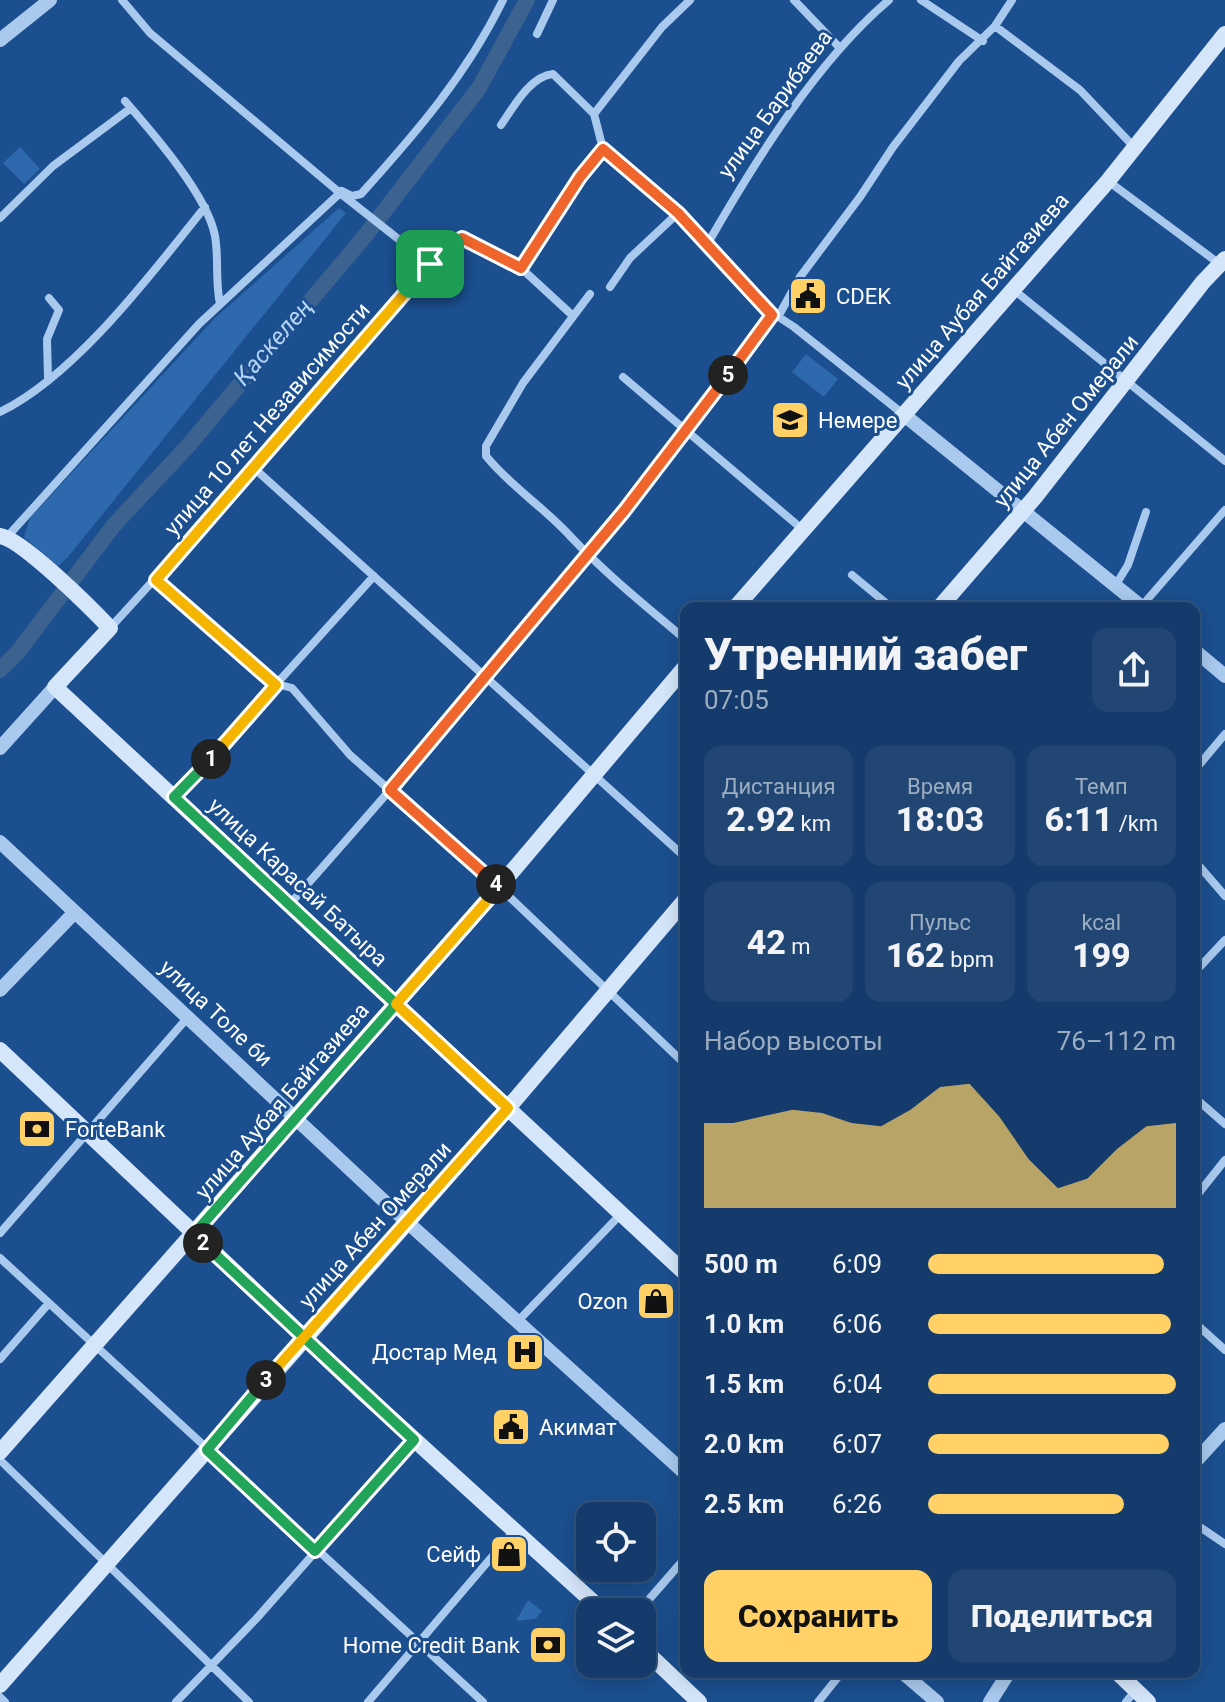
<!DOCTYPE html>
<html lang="ru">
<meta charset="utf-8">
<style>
body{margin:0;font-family:Roboto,sans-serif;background:#214673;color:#f1f3f6;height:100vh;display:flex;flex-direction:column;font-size:30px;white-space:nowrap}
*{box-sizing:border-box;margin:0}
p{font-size:26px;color:#9dadc1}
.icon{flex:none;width:44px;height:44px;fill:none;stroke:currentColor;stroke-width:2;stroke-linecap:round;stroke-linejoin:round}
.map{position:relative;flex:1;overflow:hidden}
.side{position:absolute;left:680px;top:602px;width:520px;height:1076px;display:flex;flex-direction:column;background:#143b6b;border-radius:16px;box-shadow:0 4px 20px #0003,0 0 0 2px #33557e}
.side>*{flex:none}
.controls{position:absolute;left:576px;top:1502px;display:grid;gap:16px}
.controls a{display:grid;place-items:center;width:80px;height:80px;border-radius:16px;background:#143b6b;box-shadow:0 4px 20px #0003,0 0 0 2px #33557e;font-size:40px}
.pin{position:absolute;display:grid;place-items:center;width:68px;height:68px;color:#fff;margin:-34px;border-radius:16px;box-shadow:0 4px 12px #0006}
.km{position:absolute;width:40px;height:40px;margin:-20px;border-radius:50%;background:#222;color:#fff;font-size:22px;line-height:40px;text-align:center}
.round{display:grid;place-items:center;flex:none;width:84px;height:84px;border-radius:16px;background:#214673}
.head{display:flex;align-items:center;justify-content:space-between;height:136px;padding:0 24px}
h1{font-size:44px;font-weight:800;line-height:60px}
.stats{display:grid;grid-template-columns:repeat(3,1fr);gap:12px;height:136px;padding:8px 24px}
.stats div{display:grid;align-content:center;border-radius:16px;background:#214673;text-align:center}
.stats b{font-size:34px;font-weight:800}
.stats small{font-size:22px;font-weight:400}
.stats p{font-size:22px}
.chart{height:224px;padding:16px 24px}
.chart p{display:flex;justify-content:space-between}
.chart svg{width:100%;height:144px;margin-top:8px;fill:#ffd166;opacity:.7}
.button{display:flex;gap:16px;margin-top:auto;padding:16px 24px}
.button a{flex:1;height:92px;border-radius:16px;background:#ffd166;color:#111;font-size:32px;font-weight:800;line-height:92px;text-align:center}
.button a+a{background:#214673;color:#f1f3f6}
ul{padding:0 24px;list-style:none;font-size:26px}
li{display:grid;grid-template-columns:128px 96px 1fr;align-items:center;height:60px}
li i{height:20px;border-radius:10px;background:#ffd166}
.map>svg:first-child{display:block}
.green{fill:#2e69ad}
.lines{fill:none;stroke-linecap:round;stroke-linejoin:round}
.river{stroke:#3c6290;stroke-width:16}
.minor{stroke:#a9c9ee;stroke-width:8}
.tertiary{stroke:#a9c9ee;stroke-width:14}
.secondary{stroke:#d6e6fa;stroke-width:16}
.split-1-casing{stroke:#fff;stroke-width:16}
.split-2-casing{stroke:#fff;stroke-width:16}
.split-3-casing{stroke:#fff;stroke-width:16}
.split-4-casing{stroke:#fff;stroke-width:16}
.split-5-casing{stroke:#fff;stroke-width:16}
.split-6-casing{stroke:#fff;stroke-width:16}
.split-1{stroke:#f5b400;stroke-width:10}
.split-2{stroke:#22a559;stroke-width:10}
.split-3{stroke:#22a559;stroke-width:10}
.split-4{stroke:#f5b400;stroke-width:10}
.split-5{stroke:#f0652b;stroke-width:10}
.split-6{stroke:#f0652b;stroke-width:10}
.labels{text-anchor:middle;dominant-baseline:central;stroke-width:6;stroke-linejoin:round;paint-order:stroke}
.street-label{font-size:22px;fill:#fff;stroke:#1b4f8f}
.poi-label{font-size:22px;fill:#fff;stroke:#1b4f8f;text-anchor:start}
.water-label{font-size:24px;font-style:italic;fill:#b5d3f5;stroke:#1b4f8f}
</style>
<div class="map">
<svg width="1225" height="1702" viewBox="0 0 1225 1702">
<rect width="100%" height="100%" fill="#1b4f8f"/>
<path class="green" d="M20 147 40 169 24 184 3 163Z
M339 208 346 213 68 557 58 566 24 537 30 518 215 318Z
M806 354 838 379 824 397 792 372Z
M528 1600 542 1611 535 1619 516 1621Z"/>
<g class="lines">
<path class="river" d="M0 670 18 652 114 525 187 447 365 236 479 88 527 0"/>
<path class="minor" d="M122 0 150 33 340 193 430 264
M794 0 839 47
M921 0 983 41
M995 26 1080 90 1135 148
M537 34 553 0
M125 101C152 132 208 196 215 236 219 258 215 281 220 304
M501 125C513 108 530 76 553 74L594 114
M603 149 708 243 759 304 794 327 903 414
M603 149 594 114 662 27 690 0
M1108 181 1221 265
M342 191 352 196 361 194C416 133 467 74 503 0
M0 218 53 166 131 108
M708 243C756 160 816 62 889 0
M521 268 572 315
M610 287 630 258 678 213
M1014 290 1225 461
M590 294 523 383 486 446V456C511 487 545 508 571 537 607 575 646 606 686 640
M778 317 800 277 860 197 893 147 959 61 995 26 1012 0
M623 377 802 529
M48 378 47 339 59 310 49 298
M0 412C75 376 153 272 205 207
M255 469 686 858
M7 537 199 324 340 193
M852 575 892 608
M156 580 276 685
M1115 586 1128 565 1146 512
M1140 608 1225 510
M110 628 255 469 442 252C471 226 492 252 521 268L580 177 603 149
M277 684 292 688 350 755 499 887 686 1065
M1194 771 1225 734
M174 797 374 576
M1194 860 1225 896
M289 905C458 715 622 520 772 315
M1194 973 1225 940
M1194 1097 1225 1124
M1194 1199 1225 1160
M0 1233 188 1017
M0 1258 483 1702
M517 1322 621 1214
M1194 1322 1225 1350
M0 1359 49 1303
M0 1460 249 1702
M1194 1523 1225 1544
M638 1612 686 1557
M0 1697 5 1702
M176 1702 256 1619 414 1440
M368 1702 514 1531
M818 1702 842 1672
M1126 1702 1135 1691"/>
<path class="tertiary" d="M0 40 50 0
M903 414 1143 608
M1194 650 1225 676
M0 748 55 687
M0 842 385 1202 686 1474
M0 990 75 912
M1194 1463 1225 1429
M902 1672 937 1702
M990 1702 1009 1672"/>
<path class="secondary" d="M0 536C22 539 92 609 110 628L55 687 686 1274
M735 608 1108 181 1225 34
M939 608 1035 497 1203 282 1225 259
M0 1050 362 1392 604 1612
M0 1452 499 887 686 666
M642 1648 699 1702
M1117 1672 1148 1702
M0 1685 508 1108 686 899"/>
</g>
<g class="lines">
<g class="split-1-casing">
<path id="split-1" d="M211 759 276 685 156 580 430 264"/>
</g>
<g class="split-2-casing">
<path id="split-2" d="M203 1243 194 1234 396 1004 174 797 211 759"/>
</g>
<g class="split-3-casing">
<path id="split-3" d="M203 1243 414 1440 315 1551 207 1450 266 1380"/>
</g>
<g class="split-4-casing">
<path id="split-4" d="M266 1380 508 1108 396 1004 499 887 496 884"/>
</g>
<g class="split-5-casing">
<path id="split-5" d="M496 884 390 790 624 511 728 375"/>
</g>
<g class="split-6-casing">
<path id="split-6" d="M430 264 462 238 521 268 580 177 603 149 678 213 772 315 728 375"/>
</g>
<use href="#split-1" class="split-1"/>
<use href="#split-2" class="split-2"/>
<use href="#split-3" class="split-3"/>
<use href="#split-4" class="split-4"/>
<use href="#split-5" class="split-5"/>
<use href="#split-6" class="split-6"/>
</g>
<defs>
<g id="civic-square" transform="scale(2)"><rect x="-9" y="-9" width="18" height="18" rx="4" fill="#ffd166" stroke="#1b4f8f"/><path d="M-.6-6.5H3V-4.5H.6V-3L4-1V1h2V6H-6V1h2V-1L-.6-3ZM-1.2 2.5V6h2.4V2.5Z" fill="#111"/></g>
<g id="school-square" transform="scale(2)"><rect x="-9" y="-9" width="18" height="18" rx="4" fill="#ffd166" stroke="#1b4f8f"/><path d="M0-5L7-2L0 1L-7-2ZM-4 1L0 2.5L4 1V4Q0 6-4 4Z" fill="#111"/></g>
<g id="bank-square" transform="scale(2)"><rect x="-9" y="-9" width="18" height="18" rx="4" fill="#ffd166" stroke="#1b4f8f"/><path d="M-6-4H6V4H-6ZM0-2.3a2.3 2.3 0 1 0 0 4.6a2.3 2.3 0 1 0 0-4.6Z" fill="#111"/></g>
<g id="shop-square" transform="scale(2)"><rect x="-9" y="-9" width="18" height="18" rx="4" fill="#ffd166" stroke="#1b4f8f"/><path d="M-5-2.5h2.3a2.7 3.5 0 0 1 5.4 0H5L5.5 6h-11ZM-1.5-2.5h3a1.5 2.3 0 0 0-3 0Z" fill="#111"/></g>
<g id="hospital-square" transform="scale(2)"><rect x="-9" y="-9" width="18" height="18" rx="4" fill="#ffd166" stroke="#1b4f8f"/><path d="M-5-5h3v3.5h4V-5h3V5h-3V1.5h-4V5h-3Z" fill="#111"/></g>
</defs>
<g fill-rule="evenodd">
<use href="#civic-square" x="808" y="296"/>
<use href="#school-square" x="790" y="420"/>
<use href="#bank-square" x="37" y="1129"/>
<use href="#shop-square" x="656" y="1301"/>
<use href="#hospital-square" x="525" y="1352"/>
<use href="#civic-square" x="511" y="1427"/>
<use href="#shop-square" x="509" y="1554"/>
<use href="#bank-square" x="548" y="1645"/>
</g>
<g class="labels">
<g class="street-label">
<text transform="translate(775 104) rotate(-54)">улица Барибаева</text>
<text transform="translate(982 291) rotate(-49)">улица Аубая Байгазиева</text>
<text transform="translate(267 419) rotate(-49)">улица 10 лет Независимости</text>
<text transform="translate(1066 421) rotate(-51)">улица Абен Омерали</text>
<text transform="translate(298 882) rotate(43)">улица Карасай Батыра</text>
<text transform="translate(216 1013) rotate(43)">улица Толе би</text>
<text transform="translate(282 1101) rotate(-49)">улица Аубая Байгазиева</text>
<text transform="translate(375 1225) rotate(-48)">улица Абен Омерали</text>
</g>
<g class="poi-label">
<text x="836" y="296">CDEK</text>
<text x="818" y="420">Немере</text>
<text x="65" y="1129">ForteBank</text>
<text x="628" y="1301" text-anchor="end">Ozon</text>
<text x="497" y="1352" text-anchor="end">Достар Мед</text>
<text x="539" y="1427">Акимат</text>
<text x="481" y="1554" text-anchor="end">Сейф</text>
<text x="520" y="1645" text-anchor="end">Home Credit Bank</text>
</g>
<g class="water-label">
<text transform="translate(273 342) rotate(-49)">Қаскелең</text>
</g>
</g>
</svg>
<div class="controls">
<a><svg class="icon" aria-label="locate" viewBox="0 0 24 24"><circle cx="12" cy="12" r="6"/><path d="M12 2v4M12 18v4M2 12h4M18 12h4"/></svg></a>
<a><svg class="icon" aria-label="layers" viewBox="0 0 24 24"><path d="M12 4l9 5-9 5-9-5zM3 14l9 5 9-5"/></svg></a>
</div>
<div class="pin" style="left:430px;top:264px;background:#1e9e55"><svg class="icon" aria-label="arrive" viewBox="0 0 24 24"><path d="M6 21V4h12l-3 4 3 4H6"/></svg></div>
<b class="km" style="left:211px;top:759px">1</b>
<b class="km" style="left:203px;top:1243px">2</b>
<b class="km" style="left:266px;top:1380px">3</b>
<b class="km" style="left:496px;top:884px">4</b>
<b class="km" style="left:728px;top:375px">5</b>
<section class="side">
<div class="head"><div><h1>Утренний забег</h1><p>07:05</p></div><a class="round"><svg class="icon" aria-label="share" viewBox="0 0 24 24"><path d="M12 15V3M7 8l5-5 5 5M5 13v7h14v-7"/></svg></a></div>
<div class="stats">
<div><p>Дистанция</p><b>2.92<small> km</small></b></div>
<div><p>Время</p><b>18:03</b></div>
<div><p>Темп</p><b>6:11<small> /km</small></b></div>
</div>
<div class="stats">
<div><b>42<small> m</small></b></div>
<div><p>Пульс</p><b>162<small> bpm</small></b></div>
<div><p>kcal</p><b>199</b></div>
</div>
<div class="chart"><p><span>Набор высоты</span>76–112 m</p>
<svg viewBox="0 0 160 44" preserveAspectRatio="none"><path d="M0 44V18L10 18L20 16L30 14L40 15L50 18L60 19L70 14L80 7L90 6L100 16L110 29L120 38L130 35L140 26L150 19L160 18V44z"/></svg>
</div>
<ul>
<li><b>500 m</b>6:09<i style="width:95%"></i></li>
<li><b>1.0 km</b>6:06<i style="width:98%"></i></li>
<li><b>1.5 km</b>6:04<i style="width:100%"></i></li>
<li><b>2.0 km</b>6:07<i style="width:97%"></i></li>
<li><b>2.5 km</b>6:26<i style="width:79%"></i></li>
</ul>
<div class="button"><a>Сохранить</a><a>Поделиться</a></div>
</section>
</div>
